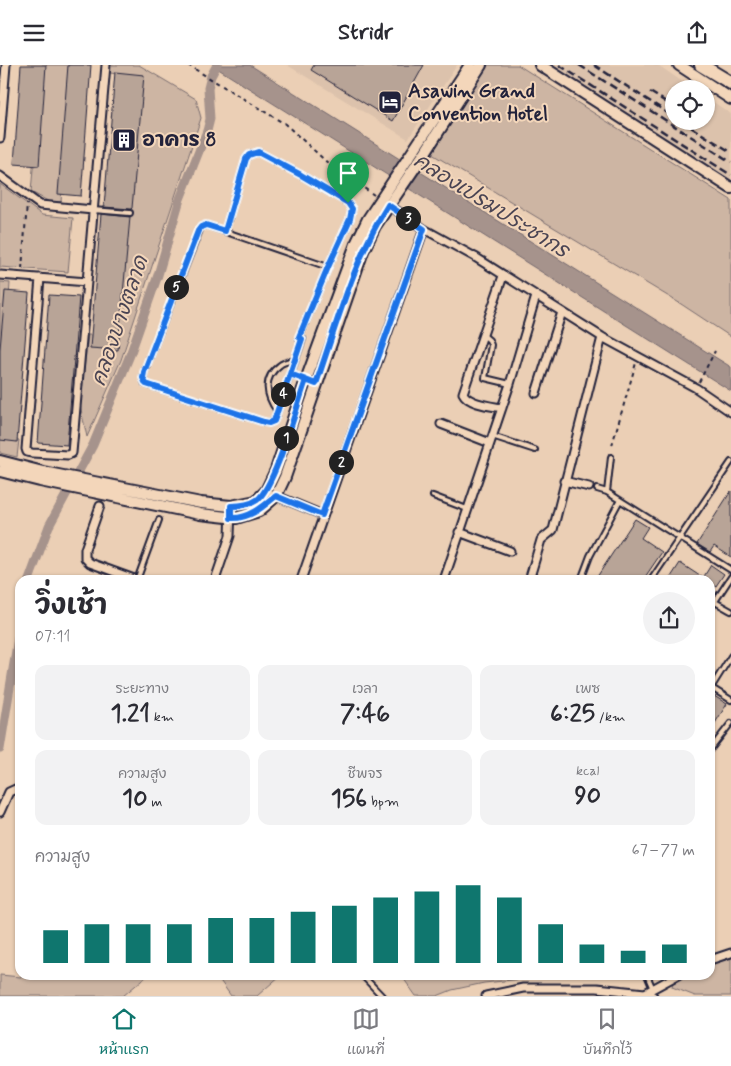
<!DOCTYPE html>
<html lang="th">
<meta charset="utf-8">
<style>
body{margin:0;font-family:Mynerve,"Playpen Sans Thai",sans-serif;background:#f2f2f3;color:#2b2b33;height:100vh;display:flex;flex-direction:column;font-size:19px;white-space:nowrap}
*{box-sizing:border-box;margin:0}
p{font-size:16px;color:#7c7c81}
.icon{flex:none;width:28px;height:28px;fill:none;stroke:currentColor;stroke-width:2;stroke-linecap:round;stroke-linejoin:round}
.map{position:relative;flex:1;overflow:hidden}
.details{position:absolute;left:15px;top:510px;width:700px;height:405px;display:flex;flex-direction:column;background:#fff;border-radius:15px;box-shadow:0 1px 4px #0004}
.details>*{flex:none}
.fabs{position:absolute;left:665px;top:15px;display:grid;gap:10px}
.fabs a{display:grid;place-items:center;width:50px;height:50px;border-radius:50%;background:#fff;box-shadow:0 1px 4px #0004;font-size:25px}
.pin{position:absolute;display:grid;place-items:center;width:42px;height:42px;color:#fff;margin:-51px -21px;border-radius:50% 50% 50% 0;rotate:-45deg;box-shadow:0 0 5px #0007}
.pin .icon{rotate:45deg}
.km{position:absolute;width:25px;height:25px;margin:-12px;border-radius:50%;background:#222;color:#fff;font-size:14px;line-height:25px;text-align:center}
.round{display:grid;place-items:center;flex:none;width:52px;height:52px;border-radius:26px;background:#f2f2f3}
.summary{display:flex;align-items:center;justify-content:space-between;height:85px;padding:0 20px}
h1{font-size:28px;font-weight:700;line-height:38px}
.figures{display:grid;grid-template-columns:repeat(3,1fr);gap:8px;height:85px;padding:5px 20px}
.figures div{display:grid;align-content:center;border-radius:12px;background:#f2f2f3;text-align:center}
.figures b{font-size:25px;font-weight:700}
.figures small{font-size:14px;font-weight:400}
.figures p{font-size:14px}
.chart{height:140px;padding:10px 20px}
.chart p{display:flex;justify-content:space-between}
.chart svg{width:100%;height:90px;margin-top:5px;stroke:#0f766e;stroke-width:6}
header{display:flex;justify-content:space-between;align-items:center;height:65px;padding:0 20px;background:#fff;font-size:22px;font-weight:700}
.menu{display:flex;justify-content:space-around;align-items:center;height:70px;border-top:1px solid #e1e1e2;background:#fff;font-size:14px;color:#7c7c81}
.menu a{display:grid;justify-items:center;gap:2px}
.menu .on{color:#0f766e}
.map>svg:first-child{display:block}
.built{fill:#dcc2ac}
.green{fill:#cdb5a3;stroke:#786c6f}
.water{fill:#a6938c;stroke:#71666c}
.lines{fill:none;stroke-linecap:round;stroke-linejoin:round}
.canal{stroke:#a6938c;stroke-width:9}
.building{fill:#b8a497;stroke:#22223b}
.lane-casing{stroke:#22223b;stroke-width:8}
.street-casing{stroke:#22223b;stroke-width:11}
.secondary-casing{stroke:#22223b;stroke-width:14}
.highway-casing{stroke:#22223b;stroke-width:16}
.path{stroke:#22223b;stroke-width:2;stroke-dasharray:4 4;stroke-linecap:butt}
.lane{stroke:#f3d6ba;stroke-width:4}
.street{stroke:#f3d6ba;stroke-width:7}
.secondary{stroke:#f3d6ba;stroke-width:10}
.highway{stroke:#f3d6ba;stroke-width:12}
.rail{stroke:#22223b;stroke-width:2.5;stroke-dasharray:8 4;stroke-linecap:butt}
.route-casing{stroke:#fff;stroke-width:10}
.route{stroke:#1a73e8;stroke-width:6}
.labels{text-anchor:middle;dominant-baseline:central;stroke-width:4;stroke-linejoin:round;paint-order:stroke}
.poi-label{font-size:20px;font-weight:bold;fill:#22223b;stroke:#f3d6ba;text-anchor:start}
.water-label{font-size:21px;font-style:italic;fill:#4a4453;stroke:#f3d6ba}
</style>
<header><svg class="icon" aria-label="menu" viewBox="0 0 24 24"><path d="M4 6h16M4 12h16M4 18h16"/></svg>Stridr<svg class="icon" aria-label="share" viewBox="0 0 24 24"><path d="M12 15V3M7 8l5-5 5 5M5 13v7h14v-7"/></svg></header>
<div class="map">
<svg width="731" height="931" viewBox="0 0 731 931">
<rect width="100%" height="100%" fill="#ebcfb5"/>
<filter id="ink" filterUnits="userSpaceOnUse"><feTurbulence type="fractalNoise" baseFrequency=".02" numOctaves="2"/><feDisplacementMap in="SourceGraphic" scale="10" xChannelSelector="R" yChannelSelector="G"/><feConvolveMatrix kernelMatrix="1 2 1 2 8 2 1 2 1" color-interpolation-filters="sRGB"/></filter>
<g filter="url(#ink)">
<path class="built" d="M287 0H457L408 74Z
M536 0H658L693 24H674V56H706V32L731 49V121Z"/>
<path class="green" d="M42 0H71L61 137 48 136 31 127Z
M110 0H139L196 34 201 53 121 295 87 372 80 340 88 270 116 271 140 12 110 8Z
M488 0H518L731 135V272L681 239 432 89Z
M0 119 42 150 73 153 68 207 0 202Z
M0 217 10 218 0 372 19 375 17 392 0 388Z
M731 893V931H695L672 922 673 917 688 910H710V899Z
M0 910 21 912 22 910H148L123 931H0Z
M216 910H281L257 931H231Z
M401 910H560L484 918 452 925 437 931H416Z"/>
<path class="water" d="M212 0H250L718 294 731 302V326Z"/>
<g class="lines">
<path class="canal" d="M29 515 49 461 93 380 130 290 158 210 180 134 207 66 210 54 208 23 211 11 217 0
M0 684 20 561"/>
</g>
<path class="building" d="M21 0H46L39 101 14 99Z
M68 0H91L81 131 58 129Z
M314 0H424L393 56 311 5Z
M115 7 144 10 132 143 131 144 104 142Z
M101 149 130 152 118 285 90 283Z
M5 226 29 228 17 377 0 375V284Z
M49 230 79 232 67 380 38 378Z
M731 426V492L714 481 710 487 697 479Z
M635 454 648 462 641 473 662 487 643 515H595Z
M680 498 703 513 711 500 724 509 710 530V515H669Z
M714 631 727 639 710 666V638Z"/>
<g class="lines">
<g class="lane-casing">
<path id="lane" d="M93 145 130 148
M225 166 246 94 249 90 258 87 301 110 348 138 352 144 350 154 328 202 299 273 303 274 274 356 269 358 264 357 145 319 143 313 144 307 201 162 206 160 328 202
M483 270 489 275 491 280 485 313 510 319
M290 309 316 319
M277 346C266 331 262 313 280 300 283 297 290 296 295 295
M492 371 535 385
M597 424 607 427 731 505
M607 427 611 392
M433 431 467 444
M137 515 159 455
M581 515 590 491 620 435
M651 515 731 397
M715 537 731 546
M710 544 731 512
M710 622 731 635
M711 623 731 591
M710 685 731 658
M362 910 382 931
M647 910 653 924"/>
</g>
<g class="street-casing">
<path id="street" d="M0 73 6 0
M0 111 40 140 93 145
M387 139 424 164 475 192 602 272 696 323 731 347
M0 210 87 217
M40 213 26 384 27 387 32 388 68 390 72 388 106 0
M536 328 562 247
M502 343C491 341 468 339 463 328L503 211
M441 359 490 378
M564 416 589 422
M272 429 323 450
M100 441 85 484V493L90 498 137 515
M459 467 510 486
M215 515 230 471 231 441
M301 515 424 164
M444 515 510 319 536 231
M540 515 530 512 541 475 553 465 602 272
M0 747 9 727 20 722
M710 895 731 888
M643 929 678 910
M486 931 523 923H597L645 928 653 931"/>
</g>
<g class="secondary-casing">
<path id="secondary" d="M540 0 731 123
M679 0 731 34
M0 396 43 407 201 438 231 441 256 436 266 426 276 405 306 315 356 179 368 154 470 0
M0 406 40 416 200 449 236 453 259 446 276 431 285 412 363 186 375 161 426 86 481 0"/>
</g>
<g class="highway-casing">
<path id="highway" d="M701 0 731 18"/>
</g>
<path class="path" d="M188 0 285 59 329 99 374 130
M22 204 27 139
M699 317 715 286
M612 380 636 298"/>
<use href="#lane" class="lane"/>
<use href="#street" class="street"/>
<use href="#secondary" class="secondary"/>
<use href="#highway" class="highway"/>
<path class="rail" d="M559 0 731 110
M579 0 731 97
M594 0 674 52
M650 27 674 42
M681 56 731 87"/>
</g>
</g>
<g class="lines" filter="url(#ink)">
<g class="route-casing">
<path id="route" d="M348 138 352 144 350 154 328 202 299 272 302 274 290 309 306 315C297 340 275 422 257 435 250 440 239 441 231 441V453C249 454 263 442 276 431L322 450 424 164 388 140C354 194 337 258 316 319L290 309 274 356 269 358 264 357 146 319 143 313 144 307 198 166 201 162 206 160 225 166 246 94 249 90 258 87 301 110 348 138"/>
</g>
<use href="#route" class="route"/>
</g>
<defs>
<g id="hotel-square" transform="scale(1.25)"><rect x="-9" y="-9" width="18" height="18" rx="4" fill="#22223b" stroke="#f3d6ba"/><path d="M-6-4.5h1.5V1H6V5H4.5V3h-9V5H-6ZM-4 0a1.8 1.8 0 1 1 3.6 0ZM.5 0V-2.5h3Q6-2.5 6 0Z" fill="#fff"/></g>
<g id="building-square" transform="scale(1.25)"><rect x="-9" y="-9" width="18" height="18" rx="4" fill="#22223b" stroke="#f3d6ba"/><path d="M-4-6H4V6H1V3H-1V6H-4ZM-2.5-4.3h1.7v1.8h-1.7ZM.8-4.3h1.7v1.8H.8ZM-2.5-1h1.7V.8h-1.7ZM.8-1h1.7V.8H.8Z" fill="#fff"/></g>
</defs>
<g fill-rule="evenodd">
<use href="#hotel-square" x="390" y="37"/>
<use href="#building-square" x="124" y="75"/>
</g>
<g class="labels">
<g class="poi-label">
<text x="408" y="26">Asawin Grand<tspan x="408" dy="23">Convention Hotel</tspan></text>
<text x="142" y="75">อาคาร 8</text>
</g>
<g class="water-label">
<text transform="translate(491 141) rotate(32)">คลองเปรมประชากร</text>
<text transform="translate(120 256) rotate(-71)">คลองบางตลาด</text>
</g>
</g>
</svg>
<div class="fabs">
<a><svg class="icon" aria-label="locate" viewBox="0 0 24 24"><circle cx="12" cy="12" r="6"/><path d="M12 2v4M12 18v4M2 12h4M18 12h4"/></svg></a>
</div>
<div class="pin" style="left:348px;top:138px;background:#1e9e55"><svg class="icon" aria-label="arrive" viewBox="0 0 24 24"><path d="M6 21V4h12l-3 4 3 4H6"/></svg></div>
<b class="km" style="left:286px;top:373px">1</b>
<b class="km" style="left:341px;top:397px">2</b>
<b class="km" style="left:408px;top:153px">3</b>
<b class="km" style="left:283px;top:329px">4</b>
<b class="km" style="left:176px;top:222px">5</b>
<section class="details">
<div class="summary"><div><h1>วิ่งเช้า</h1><p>07:11</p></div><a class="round"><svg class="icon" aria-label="share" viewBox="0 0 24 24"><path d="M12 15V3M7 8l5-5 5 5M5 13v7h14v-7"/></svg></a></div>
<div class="figures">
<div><p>ระยะทาง</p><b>1.21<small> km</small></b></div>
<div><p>เวลา</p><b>7:46</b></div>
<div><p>เพซ</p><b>6:25<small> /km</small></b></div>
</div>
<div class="figures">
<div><p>ความสูง</p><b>10<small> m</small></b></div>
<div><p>ชีพจร</p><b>156<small> bpm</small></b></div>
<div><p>kcal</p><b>90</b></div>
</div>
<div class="chart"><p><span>ความสูง</span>67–77 m</p>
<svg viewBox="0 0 160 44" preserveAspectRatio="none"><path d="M5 44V28M15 44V25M25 44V25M35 44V25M45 44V22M55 44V22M65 44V19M75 44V16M85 44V12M95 44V9M105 44V6M115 44V12M125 44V25M135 44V35M145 44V38M155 44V35"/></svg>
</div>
</section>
</div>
<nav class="menu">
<a class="on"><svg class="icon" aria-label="home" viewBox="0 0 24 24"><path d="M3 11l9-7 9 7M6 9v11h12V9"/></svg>หน้าแรก</a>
<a><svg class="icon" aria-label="map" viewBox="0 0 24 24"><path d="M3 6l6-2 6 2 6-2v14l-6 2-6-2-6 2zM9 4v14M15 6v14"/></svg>แผนที่</a>
<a><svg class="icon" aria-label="saved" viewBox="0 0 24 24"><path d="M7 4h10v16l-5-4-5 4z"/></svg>บันทึกไว้</a>
</nav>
